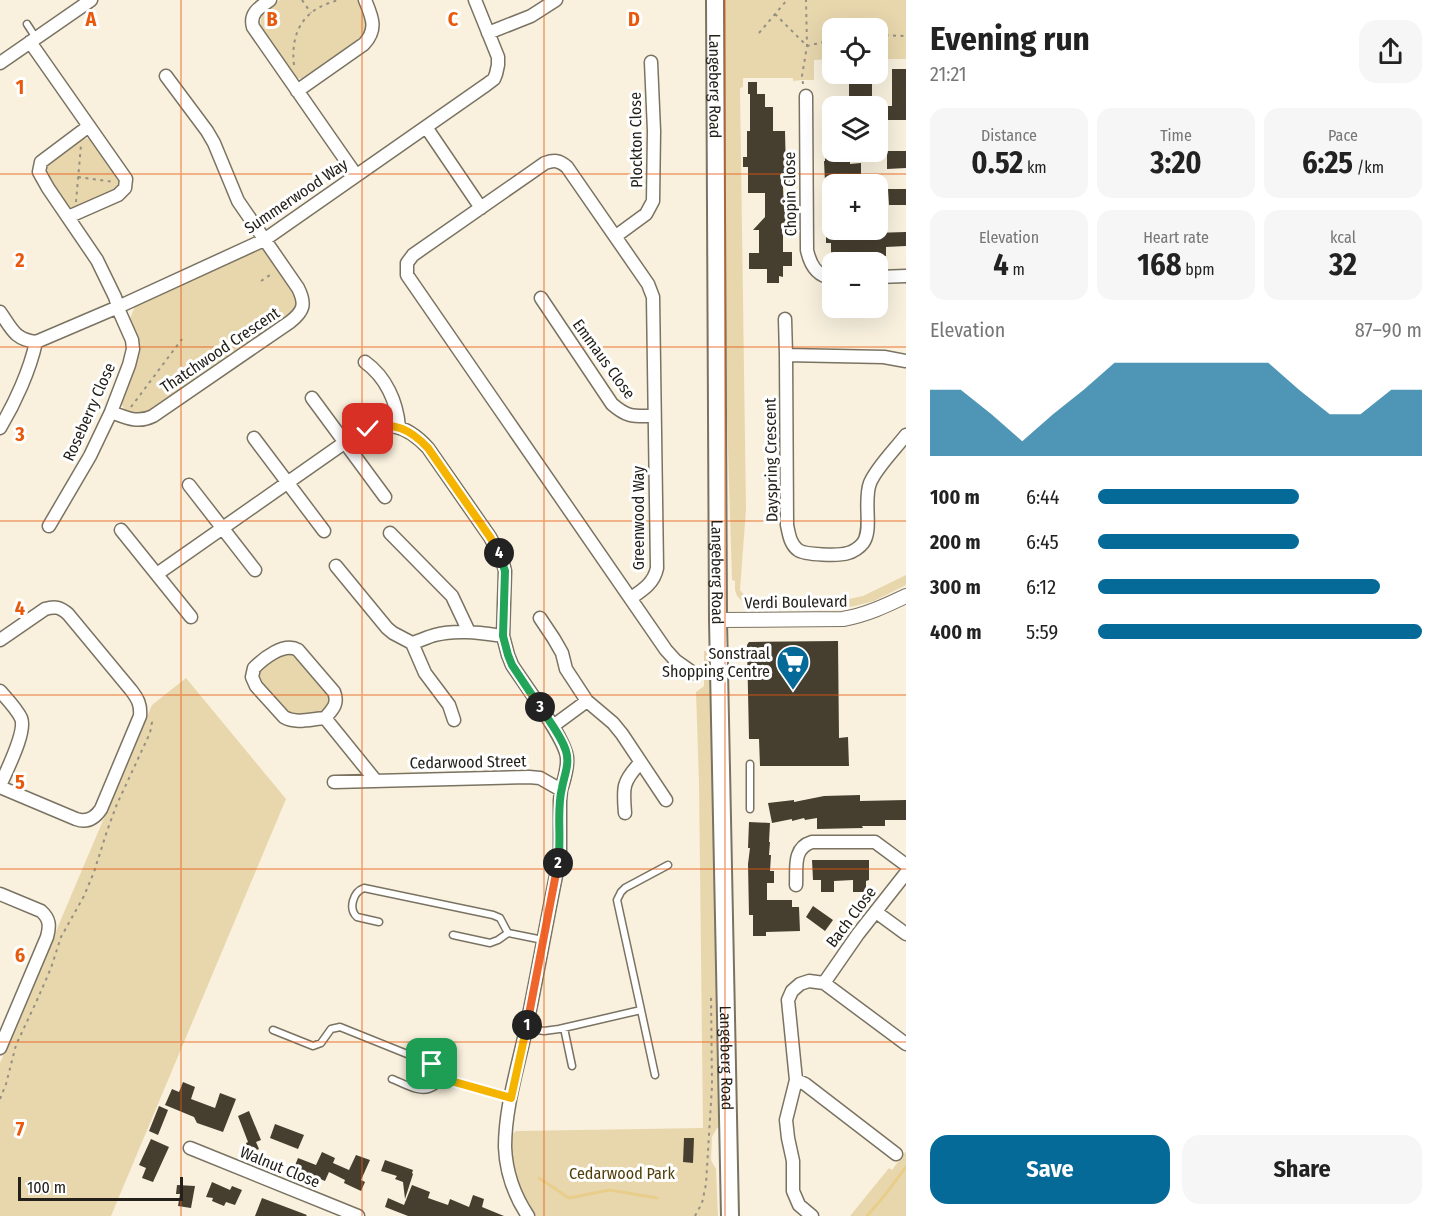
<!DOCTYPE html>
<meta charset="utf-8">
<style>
body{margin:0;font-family:"Fira Sans Condensed",sans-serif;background:#f6f6f6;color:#222;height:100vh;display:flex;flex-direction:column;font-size:22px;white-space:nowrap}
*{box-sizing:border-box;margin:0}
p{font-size:20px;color:#767676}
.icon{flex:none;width:33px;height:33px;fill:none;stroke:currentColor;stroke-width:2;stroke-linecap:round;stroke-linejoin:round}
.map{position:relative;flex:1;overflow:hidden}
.panel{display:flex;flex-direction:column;background:#fff;width:540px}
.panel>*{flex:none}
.controls{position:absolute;left:822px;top:18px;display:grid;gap:12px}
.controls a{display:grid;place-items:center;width:66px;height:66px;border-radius:12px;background:#fff;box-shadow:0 6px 24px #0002;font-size:30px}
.scale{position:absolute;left:18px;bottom:15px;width:165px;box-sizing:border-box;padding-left:6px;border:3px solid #24211a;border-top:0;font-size:16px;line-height:21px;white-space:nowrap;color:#24211a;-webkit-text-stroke:4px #fff;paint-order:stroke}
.pin{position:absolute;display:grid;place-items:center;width:51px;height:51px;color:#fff;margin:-26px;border-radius:12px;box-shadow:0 3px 9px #0006}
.km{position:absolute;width:30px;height:30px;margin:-15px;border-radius:50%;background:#222;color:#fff;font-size:16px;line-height:30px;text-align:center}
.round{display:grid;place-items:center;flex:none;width:63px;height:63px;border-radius:18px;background:#f6f6f6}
.summary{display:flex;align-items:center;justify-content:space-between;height:102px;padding:0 24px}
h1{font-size:33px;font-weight:700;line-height:45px}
.figures{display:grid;grid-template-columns:repeat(3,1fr);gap:9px;height:102px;padding:6px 24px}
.figures div{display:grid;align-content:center;border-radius:15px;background:#f6f6f6;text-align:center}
.figures b{font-size:30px;font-weight:700}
.figures small{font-size:16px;font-weight:400}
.figures p{font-size:16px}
.chart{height:168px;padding:12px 24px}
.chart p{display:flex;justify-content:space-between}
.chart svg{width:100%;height:108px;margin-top:6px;fill:#056a98;opacity:.7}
.primary-button{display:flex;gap:12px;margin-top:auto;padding:12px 24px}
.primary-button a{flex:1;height:69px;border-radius:18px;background:#056a98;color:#fff;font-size:24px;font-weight:700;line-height:69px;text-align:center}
.primary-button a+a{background:#f6f6f6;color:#222}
ul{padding:0 24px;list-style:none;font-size:20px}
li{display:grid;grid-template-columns:96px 72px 1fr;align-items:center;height:45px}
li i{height:15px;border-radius:8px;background:#056a98}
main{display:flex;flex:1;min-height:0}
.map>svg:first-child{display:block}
.green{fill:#e8d7ad}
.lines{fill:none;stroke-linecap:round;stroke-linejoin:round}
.stream{stroke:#e8cd8b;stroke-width:3}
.building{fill:#463f30}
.service-casing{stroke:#7a7362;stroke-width:9}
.minor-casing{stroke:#7a7362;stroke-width:15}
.tertiary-casing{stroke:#7a7362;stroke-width:16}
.secondary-casing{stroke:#7a7362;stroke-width:20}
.path{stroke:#959082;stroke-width:2;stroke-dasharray:3 4.5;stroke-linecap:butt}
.service{stroke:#fff;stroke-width:6}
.minor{stroke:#fff;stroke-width:12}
.tertiary{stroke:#fff;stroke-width:14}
.secondary{stroke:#fff;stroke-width:16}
.split-1-casing{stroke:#fff;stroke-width:12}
.split-2-casing{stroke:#fff;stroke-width:12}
.split-3-casing{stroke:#fff;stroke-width:12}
.split-4-casing{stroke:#fff;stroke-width:12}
.split-5-casing{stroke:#fff;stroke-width:12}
.split-1{stroke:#f5b400;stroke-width:8}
.split-2{stroke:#f0652b;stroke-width:8}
.split-3{stroke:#22a559;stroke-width:8}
.split-4{stroke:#22a559;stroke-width:8}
.split-5{stroke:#f5b400;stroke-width:8}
.grid{fill:none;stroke:#e8590c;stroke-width:1.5;stroke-opacity:0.55}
.labels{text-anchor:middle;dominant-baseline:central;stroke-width:6;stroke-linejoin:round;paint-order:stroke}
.street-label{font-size:16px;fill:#24211a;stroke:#fff}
.poi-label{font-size:16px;fill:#24211a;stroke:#fff;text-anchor:end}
.park-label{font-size:16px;fill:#513e09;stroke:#fff}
.grid-label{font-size:20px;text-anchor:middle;font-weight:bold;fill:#e8590c;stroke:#fff;stroke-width:6;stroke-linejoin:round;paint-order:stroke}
</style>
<main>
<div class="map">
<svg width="906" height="1216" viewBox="0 0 906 1216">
<rect width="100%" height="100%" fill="#f9f1de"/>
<path class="green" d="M280 0H360L368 19 366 35 304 79 296 78 291 74 260 29 262 12Z
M724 0H906V59H878V28H832V59L814 60V80H802L793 81V78H743V87L740 88 746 509 740 590 747 598 849 599 863 596 906 575V585L874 601 855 606 842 608 765 609 745 604 737 596 735 590V581L732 580 725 350Z
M81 138 91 139 120 178V188L75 208 68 207 45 177V164Z
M260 249 267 252 298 296 297 310 150 413 141 416 126 411 121 404 122 396 139 353V346L129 321 136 304Z
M291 650 333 698 323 713 292 717 259 681C256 676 257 672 261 668L285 652Z
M704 651H711C709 731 714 811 716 892 718 970 718 1049 719 1128H717L712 1137 711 1160 716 1169 718 1216H535C518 1192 510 1164 511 1135L516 1131 703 1128 699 783 696 692 704 686Z
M186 678 286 799 111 1216H0V1063L152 705Z
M906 1151V1216H850L889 1168 892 1170Z"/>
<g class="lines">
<path class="stream" d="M539 1178 569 1198 610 1190 657 1198
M867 1216 885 1195 906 1167"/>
</g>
<path class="building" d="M892 69H906V120H879V106H892Z
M842 74H872V99H849V84H842Z
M748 82H757V94H765V107H773V131H785L786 174H790V187H783L784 209H795V232H783V252H792V266H783V277L779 276V283H767V269H749V253H759V230H753L765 217V193H748V167H743V157H747V131H750V94H748Z
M887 151H906V168L887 169Z
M825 152H836L837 160H850V164L861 163V181L825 182 824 161H825Z
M888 189H906V205H889Z
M826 232H840V234L906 232V246L886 247V256H878L877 252H853V259L831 258V243H826Z
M838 641 839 738 848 737 849 766H760L759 739H749L747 645 749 642Z
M860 795V801L906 800V820H885V826H862L863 828 817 829V818L805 820 804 818 792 821V819L772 823 768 803 794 800V802L824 796Z
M749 822 770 823 769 842H770L769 855H771L770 871H774V883H767V900H792V907H799L800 931 766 932V936H753V915H749L748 864 750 848H748Z
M812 860H869V880L866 881V892H853V880L834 881V892H821V880H813Z
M813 906 833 920 825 931 806 917Z
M183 1082 195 1087 191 1099 215 1108 220 1093 236 1099 223 1132 197 1123 194 1117 165 1105 172 1089 179 1092Z
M159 1106 168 1110 158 1135 149 1131Z
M249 1111 261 1140 256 1142 259 1149 249 1153 246 1143 248 1142 238 1116Z
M275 1124 304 1135 298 1149 270 1138Z
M684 1138H694L693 1163 683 1162Z
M151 1139 169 1147 153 1182 142 1178 146 1168 139 1165Z
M322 1152 335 1158 333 1163 349 1170 356 1155 370 1160 361 1180 365 1182 361 1191 344 1183 345 1180 329 1172 325 1181 294 1168 298 1158 316 1165Z
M385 1160 413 1170 412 1173 413 1174 405 1199 403 1182 395 1179 397 1176 381 1171Z
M212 1182 230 1190 232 1186 242 1190 235 1205 226 1202 224 1206 212 1201 213 1198 206 1197Z
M177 1185 195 1186 191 1208 178 1206 180 1194H176Z
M412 1185 430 1192 428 1198 448 1205 450 1199 469 1207 473 1195 484 1199 482 1207 504 1216H408L385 1207 388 1198 404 1205Z
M262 1198 307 1215 306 1216H255Z"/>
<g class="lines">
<g class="service-casing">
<path id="service" d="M27 24 36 38
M750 809V764
M379 922 357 917C348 909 353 892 364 888L493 915 500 918 508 933 543 940
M453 935 490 943 498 940 508 933
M641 1010 655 1075
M526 1028 544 1031 559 1029 641 1010 617 900 621 892 625 888 668 865
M564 1028 572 1066
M273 1030 313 1046 321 1043 331 1029 340 1027 432 1064 440 1072 444 1079 510 1098
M392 1079C403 1083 420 1094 431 1088 436 1086 440 1082 444 1079"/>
</g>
<g class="minor-casing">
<path id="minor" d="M270 0C260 7 249 13 253 27L356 175
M488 33 531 16 556 0
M30 42 126 179 125 188 118 195 68 217
M0 63 91 0
M297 91 364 44C378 29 372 17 365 0
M806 96 807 250C810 264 816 276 832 278
M426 127 481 208
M616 236 646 214 653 201 654 131 651 62
M878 277 906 276
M541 298 612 404C628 418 634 416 654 416
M0 312C12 329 14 339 36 342L118 307 264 240 486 85 494 79 496 74 498 65V57L475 0
M785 319 786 355 787 525C789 534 790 544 798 550 805 555 839 556 848 553 853 552 860 547 863 543 873 530 863 501 870 483 876 468 896 448 906 435
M786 355 884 357 906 361
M365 362C386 377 397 402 399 427
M312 398 385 497
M111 412C125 417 137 424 153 416L290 322C304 311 306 304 298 288L238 201 214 143 207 131 166 76
M0 428C15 403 30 370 36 342
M254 438 324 531
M189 485 255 570
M49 526 90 456 111 412 129 365 133 349 132 340 120 313 115 297 97 260 48 188 39 172 41 162 89 126
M121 530 191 617
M390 533 452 596 469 632
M336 566 387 628 393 633 412 643C420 641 427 637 435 635 457 629 481 633 503 636
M157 574 354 436C384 419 405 423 428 448L490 537 502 559 505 571 503 636 508 655 512 665C524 684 566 739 567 758 568 769 564 780 561 790
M631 598C643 590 654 583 657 568L653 297 648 284 567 167C559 160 554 160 545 163L413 255 407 263V275L666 650 676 661 693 673
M540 618 554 639 562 653 566 669 587 701 613 723 622 734 666 800
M0 640 45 609C55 606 60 607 68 614L131 690C138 699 141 705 140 716L101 809C95 818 87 823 76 819L0 787
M412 643 425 673 449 705 454 720
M0 691C7 699 16 708 21 718 27 732 6 771 0 786
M325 718C311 719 296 724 284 717L256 686 252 677 254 668C264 658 284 642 298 650L334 692C339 704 332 710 325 718L376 781
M553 726 587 701
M334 782 529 777 540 778 561 790 560 801V852L557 871C546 924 537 977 526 1029 518 1067 505 1107 505 1147 506 1172 514 1195 528 1216
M625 813C623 788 622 782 640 763
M796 885C797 869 792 848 812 842H875L906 865
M0 894 41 911C50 919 50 926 47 937L0 1048
M876 912 906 934
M824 983 858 934 906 873
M796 1080 805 1084 896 1154
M190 1148 358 1216
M812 1216 799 1205 793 1191V1161L788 1138 786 1120 796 1080 788 1000 792 991 800 984 809 981 824 983 906 1044"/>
</g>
<g class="tertiary-casing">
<path id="tertiary" d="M718 620 843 619C866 615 885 606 906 596"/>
</g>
<g class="secondary-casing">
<g id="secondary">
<path id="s1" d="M715 0 718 620 730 1216"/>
</g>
</g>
<path class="path" d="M302 0 311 13
M775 14 807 46 832 40
M759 33 787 0
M878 35 906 36
M294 65C290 31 305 7 340 0
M803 84 802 76 807 46 806 0
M78 177 114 182
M76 202 81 145
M261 281 273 273
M131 407 182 339
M0 1099 6 1084 16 1045 38 998 51 968 61 937 84 896 94 872 107 831 117 804 150 733 152 722 151 719
M695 1216 702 1203 706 1184 712 1086 711 994"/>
<use href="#service" class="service"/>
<use href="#minor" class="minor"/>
<use href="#tertiary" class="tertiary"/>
<use href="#secondary" class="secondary"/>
</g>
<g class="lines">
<g class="split-1-casing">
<path id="split-1" d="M432 1064 440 1072 444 1079 511 1098 527 1025"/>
</g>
<g class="split-2-casing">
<path id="split-2" d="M527 1025 558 863"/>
</g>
<g class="split-3-casing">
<path id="split-3" d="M540 707C549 721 561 735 566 751 570 764 564 776 562 788 556 811 562 838 558 863"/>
</g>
<g class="split-4-casing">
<path id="split-4" d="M499 553 505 571 503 636 508 655 512 665 540 707"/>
</g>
<g class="split-5-casing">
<path id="split-5" d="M368 429C393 420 411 430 428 448L490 537 499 553"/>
</g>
<use href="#split-1" class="split-1"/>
<use href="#split-2" class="split-2"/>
<use href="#split-3" class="split-3"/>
<use href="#split-4" class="split-4"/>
<use href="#split-5" class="split-5"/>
</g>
<path class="grid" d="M181 0V1216M362 0V1216M544 0V1216M725 0V1216M0 174H906M0 347H906M0 521H906M0 695H906M0 869H906M0 1042H906"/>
<defs>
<g id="supermarket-pin" transform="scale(1.725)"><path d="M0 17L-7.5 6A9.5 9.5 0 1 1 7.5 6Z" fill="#056a98" stroke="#fff"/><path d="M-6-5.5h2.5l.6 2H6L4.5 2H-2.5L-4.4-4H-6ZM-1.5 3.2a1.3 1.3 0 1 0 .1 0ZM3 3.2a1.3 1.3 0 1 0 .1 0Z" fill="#fff"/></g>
</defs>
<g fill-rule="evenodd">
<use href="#supermarket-pin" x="793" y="662"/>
</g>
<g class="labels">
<g class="street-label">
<text stroke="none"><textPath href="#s1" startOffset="86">Langeberg Road</textPath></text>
<text transform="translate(636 140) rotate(-91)">Plockton Close</text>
<text transform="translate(790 194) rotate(-91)">Chopin Close</text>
<text transform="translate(296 196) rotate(-34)">Summerwood Way</text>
<text transform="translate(220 350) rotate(-34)">Thatchwood Crescent</text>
<text transform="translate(604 359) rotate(54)">Emmaus Close</text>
<text transform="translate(89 412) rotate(-66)">Roseberry Close</text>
<text transform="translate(771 460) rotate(-91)">Dayspring Crescent</text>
<text transform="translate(638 518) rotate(-90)">Greenwood Way</text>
<text stroke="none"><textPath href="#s1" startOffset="572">Langeberg Road</textPath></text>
<text transform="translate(796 602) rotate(-1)">Verdi Boulevard</text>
<text transform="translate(468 762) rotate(-1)">Cedarwood Street</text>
<text transform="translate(851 917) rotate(-53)">Bach Close</text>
<text stroke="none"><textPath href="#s1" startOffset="1058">Langeberg Road</textPath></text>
<text transform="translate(280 1167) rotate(22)">Walnut Close</text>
</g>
<g class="poi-label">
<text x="770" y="653">Sonstraal<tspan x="770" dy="18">Shopping Centre</tspan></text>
</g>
<g class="park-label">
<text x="622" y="1173">Cedarwood Park</text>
</g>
</g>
<g class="grid-label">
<text x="91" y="26">A</text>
<text x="272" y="26">B</text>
<text x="453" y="26">C</text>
<text x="634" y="26">D</text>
<text x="20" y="94">1</text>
<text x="20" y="267">2</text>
<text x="20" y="441">3</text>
<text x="20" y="615">4</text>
<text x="20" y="789">5</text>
<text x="20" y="962">6</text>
<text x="20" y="1136">7</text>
</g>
</svg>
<div class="controls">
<a><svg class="icon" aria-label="locate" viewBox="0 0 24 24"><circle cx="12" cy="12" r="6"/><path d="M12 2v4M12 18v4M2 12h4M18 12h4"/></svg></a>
<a><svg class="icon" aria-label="layers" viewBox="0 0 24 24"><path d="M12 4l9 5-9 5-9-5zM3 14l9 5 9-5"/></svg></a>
<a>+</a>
<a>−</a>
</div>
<div class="scale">100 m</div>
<div class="pin" style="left:432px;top:1064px;background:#1e9e55"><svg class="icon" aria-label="arrive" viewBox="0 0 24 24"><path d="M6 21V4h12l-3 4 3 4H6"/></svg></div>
<div class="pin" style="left:368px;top:429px;background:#d93025"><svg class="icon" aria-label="check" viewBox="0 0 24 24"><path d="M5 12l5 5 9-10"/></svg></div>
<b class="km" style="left:527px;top:1025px">1</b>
<b class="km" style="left:558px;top:863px">2</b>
<b class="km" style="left:540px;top:707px">3</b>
<b class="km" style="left:499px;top:553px">4</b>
</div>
<section class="panel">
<div class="summary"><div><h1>Evening run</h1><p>21:21</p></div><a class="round"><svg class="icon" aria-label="share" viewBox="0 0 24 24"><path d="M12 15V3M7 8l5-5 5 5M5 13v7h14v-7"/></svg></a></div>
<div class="figures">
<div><p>Distance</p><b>0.52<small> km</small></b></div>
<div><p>Time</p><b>3:20</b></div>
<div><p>Pace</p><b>6:25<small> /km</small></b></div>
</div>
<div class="figures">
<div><p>Elevation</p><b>4<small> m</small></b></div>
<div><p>Heart rate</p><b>168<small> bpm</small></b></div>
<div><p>kcal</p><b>32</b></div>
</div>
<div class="chart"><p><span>Elevation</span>87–90 m</p>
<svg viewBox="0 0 160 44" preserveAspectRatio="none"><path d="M0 44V17L10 17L20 27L30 38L40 27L50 17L60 6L70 6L80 6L90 6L100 6L110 6L120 17L130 27L140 27L150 17L160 17V44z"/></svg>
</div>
<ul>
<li><b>100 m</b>6:44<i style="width:62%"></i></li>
<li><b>200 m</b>6:45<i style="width:62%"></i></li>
<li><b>300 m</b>6:12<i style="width:87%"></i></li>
<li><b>400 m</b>5:59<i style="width:100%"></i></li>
</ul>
<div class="primary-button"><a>Save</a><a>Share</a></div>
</section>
</main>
